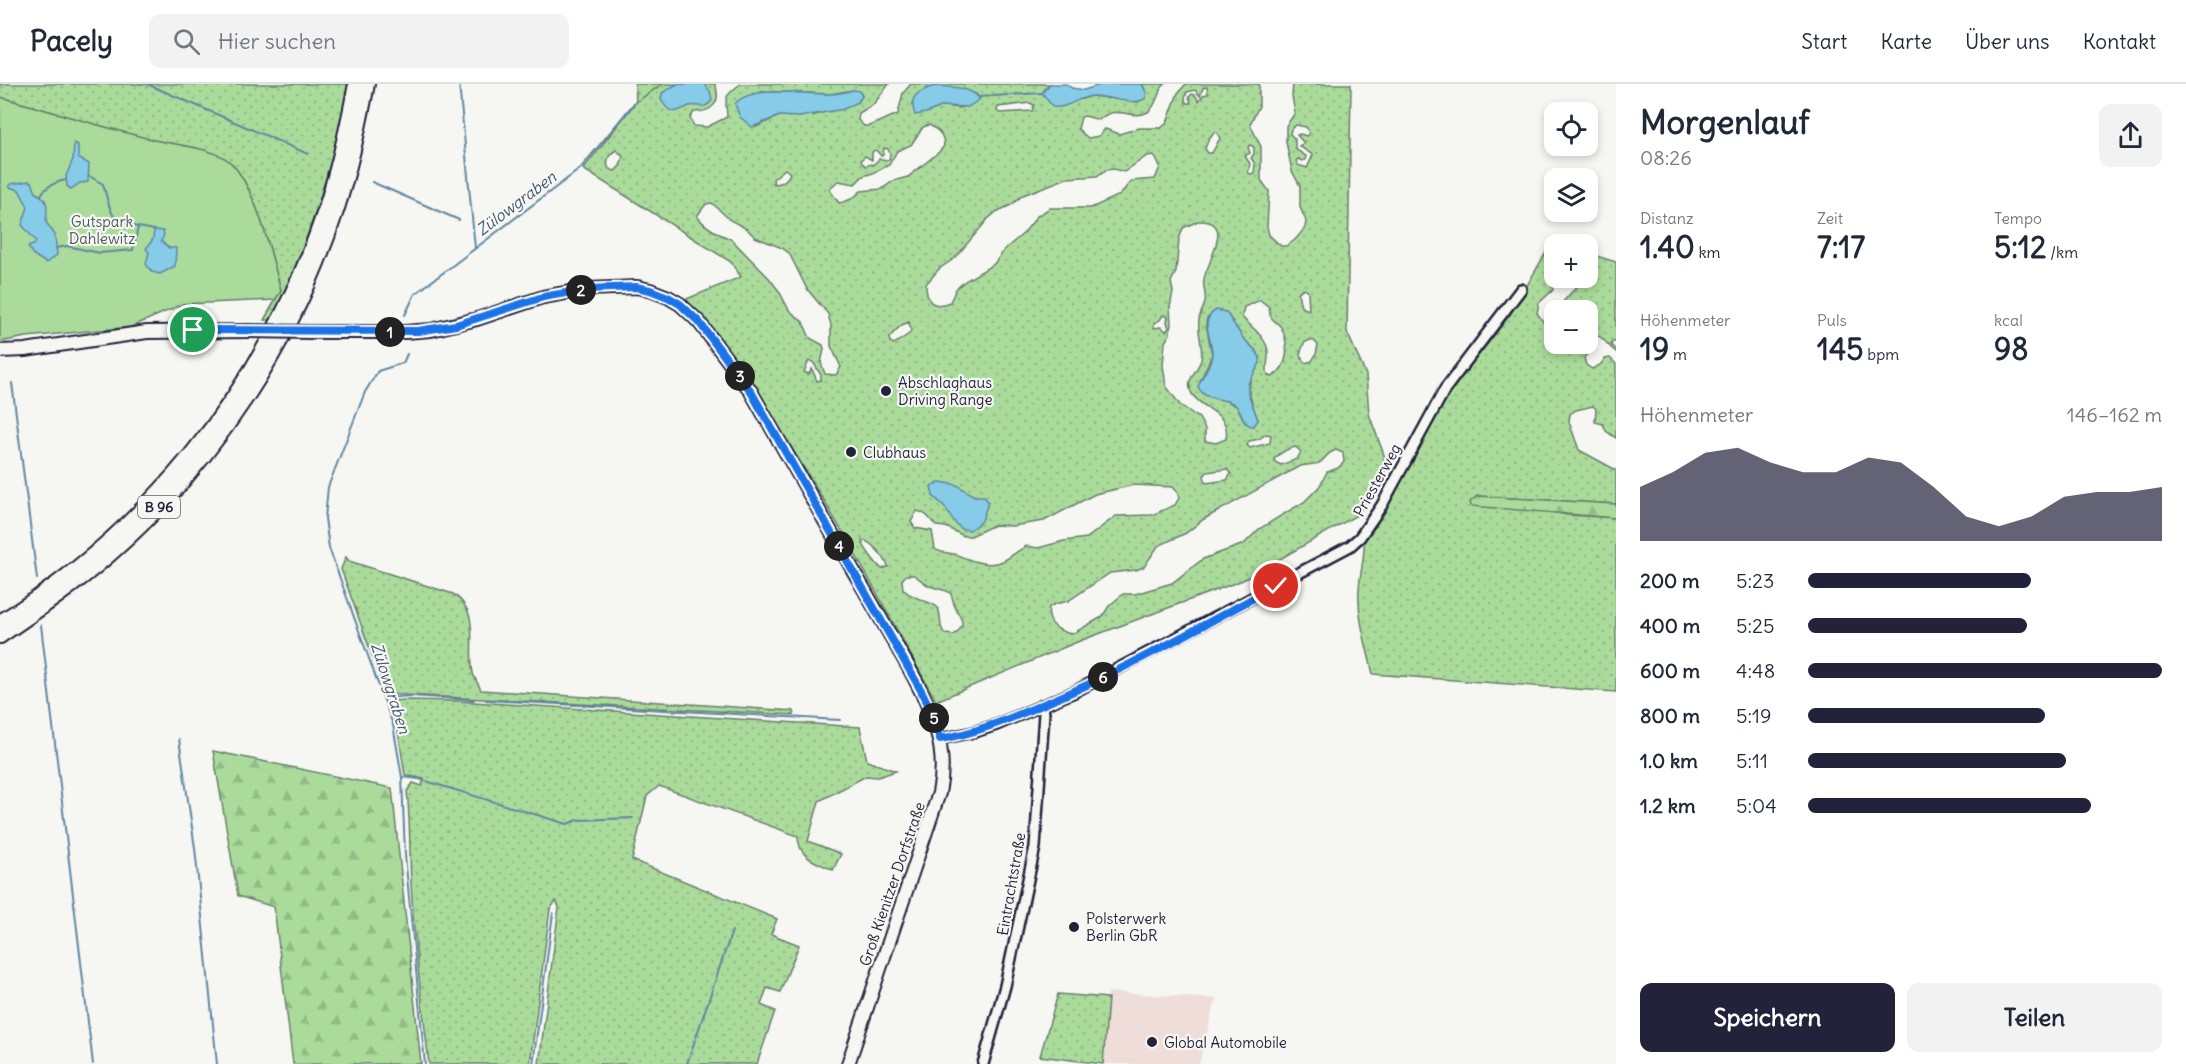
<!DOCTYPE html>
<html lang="de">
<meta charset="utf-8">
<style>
body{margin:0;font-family:Delius,sans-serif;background:#f2f2f3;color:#1f2937;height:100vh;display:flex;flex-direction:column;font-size:22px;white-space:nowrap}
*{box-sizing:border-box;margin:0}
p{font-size:20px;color:#747a83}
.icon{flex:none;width:33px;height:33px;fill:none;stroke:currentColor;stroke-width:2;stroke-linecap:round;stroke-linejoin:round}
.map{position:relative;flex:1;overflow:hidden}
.panel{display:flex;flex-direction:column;background:#fff;width:570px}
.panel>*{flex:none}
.buttons{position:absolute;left:1544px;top:18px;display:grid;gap:12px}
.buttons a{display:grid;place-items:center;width:54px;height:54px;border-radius:12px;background:#fff;box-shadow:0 3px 9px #0003;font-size:30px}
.pin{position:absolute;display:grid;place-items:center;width:51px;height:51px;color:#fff;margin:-26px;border:3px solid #fff;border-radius:50%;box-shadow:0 2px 6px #0007}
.km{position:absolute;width:30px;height:30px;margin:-15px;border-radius:50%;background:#222;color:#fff;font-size:16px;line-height:30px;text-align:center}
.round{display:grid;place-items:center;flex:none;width:63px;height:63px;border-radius:12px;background:#f2f2f3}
.overview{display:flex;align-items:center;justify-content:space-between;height:102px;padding:0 24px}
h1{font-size:33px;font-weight:800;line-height:45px}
.stats{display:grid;grid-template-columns:repeat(3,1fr);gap:9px;height:102px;padding:6px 24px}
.stats div{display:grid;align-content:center}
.stats b{font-size:30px;font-weight:800}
.stats small{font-size:16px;font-weight:400}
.stats p{font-size:16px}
.chart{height:168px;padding:12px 24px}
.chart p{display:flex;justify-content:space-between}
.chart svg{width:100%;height:108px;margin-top:6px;fill:#22223b;opacity:.7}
.button{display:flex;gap:12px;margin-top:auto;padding:12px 24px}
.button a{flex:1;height:69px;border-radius:12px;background:#22223b;color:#fff;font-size:24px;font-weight:800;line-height:69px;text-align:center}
.button a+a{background:#f2f2f3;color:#1f2937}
ul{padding:0 24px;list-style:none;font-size:20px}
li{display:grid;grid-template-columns:96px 72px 1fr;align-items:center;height:45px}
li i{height:15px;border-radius:8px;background:#22223b}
header{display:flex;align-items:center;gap:36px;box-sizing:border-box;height:84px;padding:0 30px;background:#fff;border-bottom:2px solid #e0e1e3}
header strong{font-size:28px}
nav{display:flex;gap:33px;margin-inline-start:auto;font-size:21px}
.search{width:420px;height:54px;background:#f2f2f3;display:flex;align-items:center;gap:15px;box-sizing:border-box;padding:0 21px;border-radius:12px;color:#747a83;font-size:22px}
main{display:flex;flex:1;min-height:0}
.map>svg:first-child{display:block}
.built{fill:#eeddd8}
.grass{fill:url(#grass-dots);stroke:#667e6b;stroke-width:1.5;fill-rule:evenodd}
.forest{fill:url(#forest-firs);stroke:#667e6b;stroke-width:1.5}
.park{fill:#aadb9b;stroke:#667e6b;stroke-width:1.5}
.water{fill:#86cbe7;stroke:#5e87a2;stroke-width:1.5}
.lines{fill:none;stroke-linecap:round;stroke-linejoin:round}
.stream{stroke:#5e87a2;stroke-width:2}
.minor-casing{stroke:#22223b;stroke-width:14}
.major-casing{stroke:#22223b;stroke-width:16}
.highway-casing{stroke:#22223b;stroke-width:18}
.minor{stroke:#f6f6f2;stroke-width:9}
.major{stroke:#f6f6f2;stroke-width:12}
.highway{stroke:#f6f6f2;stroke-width:14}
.major-bridge-casing{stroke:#22223b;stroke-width:16;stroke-linecap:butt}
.major-bridge{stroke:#f6f6f2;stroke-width:12}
.route-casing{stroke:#fff;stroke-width:12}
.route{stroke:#1a73e8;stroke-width:8}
.poi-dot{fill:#22223b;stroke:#f6f6f2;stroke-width:2}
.labels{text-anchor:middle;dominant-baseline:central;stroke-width:4.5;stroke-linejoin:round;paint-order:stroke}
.shield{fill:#f6f6f2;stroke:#626272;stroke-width:1.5}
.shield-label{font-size:14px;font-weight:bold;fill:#22223b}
.park-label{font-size:15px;fill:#4b5a58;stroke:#f6f6f2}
.poi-label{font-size:15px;fill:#22223b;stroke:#f6f6f2;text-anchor:start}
.street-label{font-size:15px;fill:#22223b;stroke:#f6f6f2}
.water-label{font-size:16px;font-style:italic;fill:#40556f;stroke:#f6f6f2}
</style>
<header>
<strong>Pacely</strong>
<div class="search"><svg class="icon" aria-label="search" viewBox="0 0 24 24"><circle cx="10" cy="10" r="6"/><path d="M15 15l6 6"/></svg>Hier suchen</div>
<nav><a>Start</a><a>Karte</a><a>Über uns</a><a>Kontakt</a></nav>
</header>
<main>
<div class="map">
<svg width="1616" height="980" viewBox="0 0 1616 980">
<defs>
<pattern id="grass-dots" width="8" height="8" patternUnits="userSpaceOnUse" patternTransform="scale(1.5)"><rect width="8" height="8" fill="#aadb9b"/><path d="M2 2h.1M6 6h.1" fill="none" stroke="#92bc86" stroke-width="1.8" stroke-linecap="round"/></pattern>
<pattern id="forest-firs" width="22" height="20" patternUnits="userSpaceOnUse" patternTransform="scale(1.5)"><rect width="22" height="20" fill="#aadb9b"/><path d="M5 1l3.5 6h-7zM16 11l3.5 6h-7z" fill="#92bc86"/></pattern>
</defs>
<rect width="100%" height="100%" fill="#f6f6f2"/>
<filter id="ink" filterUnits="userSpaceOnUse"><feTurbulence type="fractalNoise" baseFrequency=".0167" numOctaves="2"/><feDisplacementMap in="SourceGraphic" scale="12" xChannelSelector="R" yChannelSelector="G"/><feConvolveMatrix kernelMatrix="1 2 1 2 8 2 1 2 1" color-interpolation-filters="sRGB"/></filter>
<g filter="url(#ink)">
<path class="built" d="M1108 908 1218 915 1213 925 1199 980H1103Z"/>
<path class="grass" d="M0 0H349C333 82 308 160 272 236H264L281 206C271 170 257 106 232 80 216 63 172 61 149 55 99 42 50 27 0 13Z
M662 0H715C722 19 712 28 694 28L690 34 694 42 707 43 727 33C726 12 722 15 740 0H889L873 21 859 29 858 36 864 42H869L898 30 903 9 911 0H1050L1044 5 1082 15 1092 12 1138 18 1146 14V8L1142 0H1165C1157 7 1157 23 1148 28 1131 37 1117 19 1099 36L1085 32 1081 33 1078 45 1088 54 1099 52 1105 45 1119 50 1139 44H1161L1167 39 1178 9 1186 0H1259V22L1250 40 1261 63V96L1269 107 1267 143 1269 151 1281 162H1286L1295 156 1305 144 1306 137 1300 123V102L1292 87 1286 58V42L1295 29 1292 12 1293 0H1351L1347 248 1366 291 1369 330 1388 382 1357 431 1243 496 1077 558 936 617C889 531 843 445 791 363 758 310 727 261 684 216L741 193 731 178 583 85 636 18ZM1207 3 1208 10 1203 11 1199 17 1195 11 1192 10 1189 13 1191 19H1186L1185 14 1187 8 1195 6 1200 12 1203 4ZM954 4 976 10 979 14 960 24 943 22 926 29ZM853 6 862 12 858 18 815 31 779 32 756 43 761 7 830 10ZM1030 19 1034 21 1032 27 1000 29 997 27 998 23ZM929 41C939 46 944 51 944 62L939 68 908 93 893 97 882 105 861 107C854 114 849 117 839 119L829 105 838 97 855 100 863 92 873 89 889 81 897 67 911 61 923 43ZM1296 41 1306 43 1309 48 1307 52 1300 50 1297 51 1304 59 1299 62 1313 71 1307 84 1298 81 1296 77 1298 75 1302 77 1305 76 1306 72 1295 65V55L1290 50 1291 45ZM1214 48 1217 49 1220 54 1212 69H1208L1205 65 1208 56ZM1250 61 1254 63V70L1251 74 1255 80 1254 89 1251 90 1248 89 1250 80 1245 72 1250 69 1248 63ZM884 64 888 65 890 69 889 76 879 75 873 81 871 80 866 82 862 79 861 76 865 72 872 76V68L875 66 877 67 881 72 883 71ZM616 66 623 72 620 82 615 87 609 85C605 77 608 71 616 66ZM1154 71 1160 83 1155 95 1131 97 1120 111 1091 124H1050L1037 132 1024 149 1005 165 994 180 965 197 956 205 950 218C932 225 926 218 926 200L939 185 955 174 988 135 996 128 1011 121 1023 111 1067 94 1097 92 1106 86 1114 85 1124 88 1147 72ZM785 85 790 89C787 97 782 100 774 100L773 95ZM712 119 730 136 747 145 755 153 782 164 789 169 807 205 828 230 831 241V262L841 283 836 291 825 290 821 279 824 265 823 261 810 254 803 238 789 226 779 207 769 194 731 155C719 151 704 142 697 132L706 120ZM1198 137C1237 135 1207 178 1204 195 1202 203 1207 210 1205 218 1204 224 1200 229 1199 235 1197 249 1204 265 1201 276 1197 288 1184 297 1192 310 1203 327 1231 328 1226 355L1216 359 1205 357V345L1199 334 1180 321 1166 302 1163 281 1165 258 1170 250 1171 240 1170 223 1173 208 1171 198 1176 188 1179 155 1183 144ZM1302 205 1306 206 1308 208 1309 226 1301 223 1298 209ZM1260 216 1269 223C1270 226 1269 230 1271 233 1273 237 1278 239 1281 243 1289 260 1290 283 1272 293L1268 291C1265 283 1269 276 1268 267 1266 253 1251 243 1242 233L1244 223ZM1226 228 1243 254 1256 267 1259 279C1244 304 1248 309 1258 336L1245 339 1237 322 1224 316 1200 297 1212 271 1206 240 1207 234ZM1163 231 1168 233 1167 238 1169 244 1166 247 1161 243 1154 244V239L1160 236ZM909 238 911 246 909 250 894 260 890 258 889 254C895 247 901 240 909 238ZM1310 256 1314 257 1318 261 1316 270 1312 277 1305 279 1300 270 1304 259ZM809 277 813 278 821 291V296L817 297 812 285 809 290 804 288ZM1266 350 1271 351 1270 359 1250 364 1247 361 1249 357 1259 355ZM1296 363 1301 368 1297 375 1281 381 1275 378 1274 375C1280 369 1287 364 1296 363ZM1336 366 1343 369 1344 378 1338 384 1327 388 1319 403 1304 418 1259 445 1244 460 1203 475 1172 499 1135 510H1123L1109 522 1102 533 1072 550C1057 547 1046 539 1049 523L1055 520 1068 517 1110 489 1136 486 1144 483 1158 462 1186 449 1204 435 1298 383C1305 380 1316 381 1319 379 1325 376 1326 369 1336 366ZM1227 385 1231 390 1227 396 1206 399 1204 392 1207 388ZM1134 401 1173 403 1177 408 1179 414 1175 421 1152 431 1116 432 1087 454 1064 457 1038 464 1027 462C1018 466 1011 473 1003 477 988 484 971 476 957 471 950 468 942 470 935 465L932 447 915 444 911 438 917 427C929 430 928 434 936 442L946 443 964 452H971L994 441 1012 442 1044 437 1095 410ZM862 456C871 457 886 474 888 483L882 485C877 481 862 462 862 456ZM906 491H914L929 502 947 507 951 510C952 513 953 516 954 520 958 534 970 538 954 551L945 550C937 542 943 530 937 523 932 517 913 516 903 505L902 496Z
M1552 158 1560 160H1554V188L1550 193 1553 206 1539 219 1537 229 1544 239 1553 238 1554 236V260H1587V226H1558C1562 217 1579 200 1587 194V169L1616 178V258H1612L1611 261 1616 265V268C1609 263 1606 257 1599 252L1594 254 1591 264 1584 274 1586 281 1592 285 1600 281 1605 275 1610 274 1616 280V354L1606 347 1603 340 1595 338 1596 325 1593 322 1576 326 1570 330 1569 338 1579 366 1616 386V420L1477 412 1567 431 1616 434V608L1373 590C1367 563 1357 533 1359 505 1360 488 1365 474 1364 457L1374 444 1450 308 1510 231Z
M346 473 349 477 453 510C482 529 467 561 473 589 474 594 479 601 481 606L794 627V631L386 610 341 485Z
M407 616 457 617 860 643 867 677 896 687 878 693 866 692 819 717 808 757 841 770 833 786C815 777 799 775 798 752L659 702 647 712 632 776 777 835 771 850 799 861 780 908 767 904 761 921 775 927 757 980H539L559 823 556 817 550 825 530 980H429C423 925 415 869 412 814 409 778 411 743 407 707L413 699 422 702 424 695 405 691 398 647 389 617Z
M1058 910 1108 914 1103 980 1040 972Z"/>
<path class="forest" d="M635 0H662L636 18Z
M1477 412 1616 420V434L1471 422 1470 418Z
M213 667 392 704 421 980H293L274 823 238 812Z"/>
<path class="park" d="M0 13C50 27 99 42 150 55 172 61 216 63 232 80 257 107 271 170 281 207L275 216 183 220 131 243 26 253 0 258Z"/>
<path class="water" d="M677 0H704L710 7 712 16C704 28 699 19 689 22 675 29 670 32 661 15L662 9Z
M1050 0H1066L1072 4 1084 6 1103 0H1142L1146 8V14C1133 23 1109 12 1094 12 1079 12 1068 25 1053 23L1042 9Z
M934 2C948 3 971 2 980 15L968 23 943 22 926 29 915 31C908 11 918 8 934 2Z
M853 6 859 7 862 12 858 18 844 25 799 33 779 32 752 43 740 33 735 20C752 0 804 11 830 10 838 10 846 8 853 6Z
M74 59 78 61V74L89 80 88 98 80 99 71 105 67 102 66 92 73 75Z
M29 97 32 98 36 109C50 115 47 125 46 138L55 151 57 171 46 179 33 171 28 163 34 161 36 157 22 141 28 123 19 106 9 103 11 100Z
M154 146 163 147 164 151 161 157 169 164H176L175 182 160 190 152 188 146 180 149 168 146 165 153 155Z
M1216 226 1226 228 1243 254 1256 267 1260 274V279L1248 300V309L1258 336 1254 342C1240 342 1244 324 1232 319 1220 313 1203 317 1198 302 1202 292 1211 281 1212 271 1213 254 1198 237 1216 226Z
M940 398 957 401 974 412H984L988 418 982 437 970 446 962 445 955 439 944 422 933 412 931 402Z"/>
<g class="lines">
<path class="stream" d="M147 0 308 70
M459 0 475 164
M978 13 1042 9
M89 92 103 100C114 141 112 138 154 146
M372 98 459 136
M41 111C46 102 56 98 66 96
M56 164 67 162 100 169 133 166 138 143
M405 231 415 210 580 85 635 18
M407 270 403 279 378 287 365 308 328 403 325 434 329 464 393 641 402 693 405 771 425 980
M12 299 37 495
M41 541 93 980
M384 614 411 612 474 616
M486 616 840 636
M179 655 195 764 217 980
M402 693 419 695 567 740 578 736 633 734
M533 980 553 829
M687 980 732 847"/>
<g class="minor-casing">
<path id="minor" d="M940 655 974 648 996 641 1074 608 1350 462 1360 453 1382 421 1445 305 1521 205
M983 980 1005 902 1035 763 1044 629 1042 621"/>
</g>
<g class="major-casing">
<path id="major" d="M309 248H405L431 246 477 235 543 213 588 205 637 203 650 206 668 213 680 220 699 238 750 306 909 584C931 624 949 663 939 709L848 980
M0 267 25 266 147 248 250 247"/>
</g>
<g class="highway-casing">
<path id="highway" d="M0 538C145 450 259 309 317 150 335 101 346 51 356 0
M0 552C38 526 75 501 110 470 215 378 294 257 337 124 350 84 359 42 367 0"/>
</g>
<use href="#minor" class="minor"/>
<use href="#major" class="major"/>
<use href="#highway" class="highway"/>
<g class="major-bridge-casing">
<path id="major-bridge" d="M250 247 309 248"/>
</g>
<use href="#major-bridge" class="major-bridge"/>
</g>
</g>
<g class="lines" filter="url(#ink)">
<g class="route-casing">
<path id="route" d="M193 246 418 247 456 241 543 213 588 205 636 203 650 206 668 213 680 220 699 238 750 306 922 608 931 627 940 655C977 649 1009 635 1044 620 1124 587 1199 543 1276 502"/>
</g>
<use href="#route" class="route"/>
</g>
<g class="poi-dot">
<circle cx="886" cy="307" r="6"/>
<circle cx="851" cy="368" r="6"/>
<circle cx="1074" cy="843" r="6"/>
<circle cx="1152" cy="958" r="6"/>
</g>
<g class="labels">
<rect class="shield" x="138" y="412" width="42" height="22" rx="4.5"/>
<g class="shield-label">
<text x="159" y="423">B 96</text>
</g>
<g class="park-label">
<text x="102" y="137">Gutspark<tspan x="102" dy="17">Dahlewitz</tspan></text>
</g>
<g class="poi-label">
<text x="898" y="298">Abschlaghaus<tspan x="898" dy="17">Driving Range</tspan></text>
<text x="863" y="368">Clubhaus</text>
<text x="1086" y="834">Polsterwerk<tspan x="1086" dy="17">Berlin GbR</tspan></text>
<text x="1164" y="958">Global Automobile</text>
</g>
<g class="street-label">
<text transform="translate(1377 396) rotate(-61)">Priesterweg</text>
<text transform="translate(892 800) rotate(-71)">Groß Kienitzer Dorfstraße</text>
<text transform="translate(1011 800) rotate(-80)">Eintrachtstraße</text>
</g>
<g class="water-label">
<text transform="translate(516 119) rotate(-37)">Zülowgraben</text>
<text transform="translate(391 604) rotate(72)">Zülowgraben</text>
</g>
</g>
</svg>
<div class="buttons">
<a><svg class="icon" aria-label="locate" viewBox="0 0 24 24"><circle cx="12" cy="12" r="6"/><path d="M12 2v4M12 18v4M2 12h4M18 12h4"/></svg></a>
<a><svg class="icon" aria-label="layers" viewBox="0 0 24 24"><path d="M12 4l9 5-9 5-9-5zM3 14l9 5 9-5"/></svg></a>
<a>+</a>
<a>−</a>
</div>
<div class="pin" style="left:193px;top:246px;background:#1e9e55"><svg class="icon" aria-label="arrive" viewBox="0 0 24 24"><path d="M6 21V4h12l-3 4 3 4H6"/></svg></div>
<div class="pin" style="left:1276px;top:502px;background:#d93025"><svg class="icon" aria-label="check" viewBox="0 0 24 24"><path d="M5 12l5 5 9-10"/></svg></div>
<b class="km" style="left:390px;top:248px">1</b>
<b class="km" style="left:581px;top:206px">2</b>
<b class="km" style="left:740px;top:292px">3</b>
<b class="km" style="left:839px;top:462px">4</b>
<b class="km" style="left:934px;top:634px">5</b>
<b class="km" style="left:1103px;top:593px">6</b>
</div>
<section class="panel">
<div class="overview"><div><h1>Morgenlauf</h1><p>08:26</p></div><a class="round"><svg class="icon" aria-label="share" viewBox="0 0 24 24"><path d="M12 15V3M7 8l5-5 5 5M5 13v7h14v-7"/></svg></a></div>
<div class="stats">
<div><p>Distanz</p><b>1.40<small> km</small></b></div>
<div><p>Zeit</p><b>7:17</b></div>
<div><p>Tempo</p><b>5:12<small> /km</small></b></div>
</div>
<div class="stats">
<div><p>Höhenmeter</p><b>19<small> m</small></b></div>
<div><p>Puls</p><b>145<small> bpm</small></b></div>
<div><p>kcal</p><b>98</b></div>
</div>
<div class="chart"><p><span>Höhenmeter</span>146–162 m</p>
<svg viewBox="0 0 160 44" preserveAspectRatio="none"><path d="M0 44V22L10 16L20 8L30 6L40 12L50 16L60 16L70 10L80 12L90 22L100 34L110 38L120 34L130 26L140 24L150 24L160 22V44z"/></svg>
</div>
<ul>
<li><b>200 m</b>5:23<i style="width:63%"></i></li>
<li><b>400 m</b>5:25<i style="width:62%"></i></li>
<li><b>600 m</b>4:48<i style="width:100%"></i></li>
<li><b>800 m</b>5:19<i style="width:67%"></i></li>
<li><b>1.0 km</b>5:11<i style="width:73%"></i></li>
<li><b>1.2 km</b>5:04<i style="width:80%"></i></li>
</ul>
<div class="button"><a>Speichern</a><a>Teilen</a></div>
</section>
</main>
